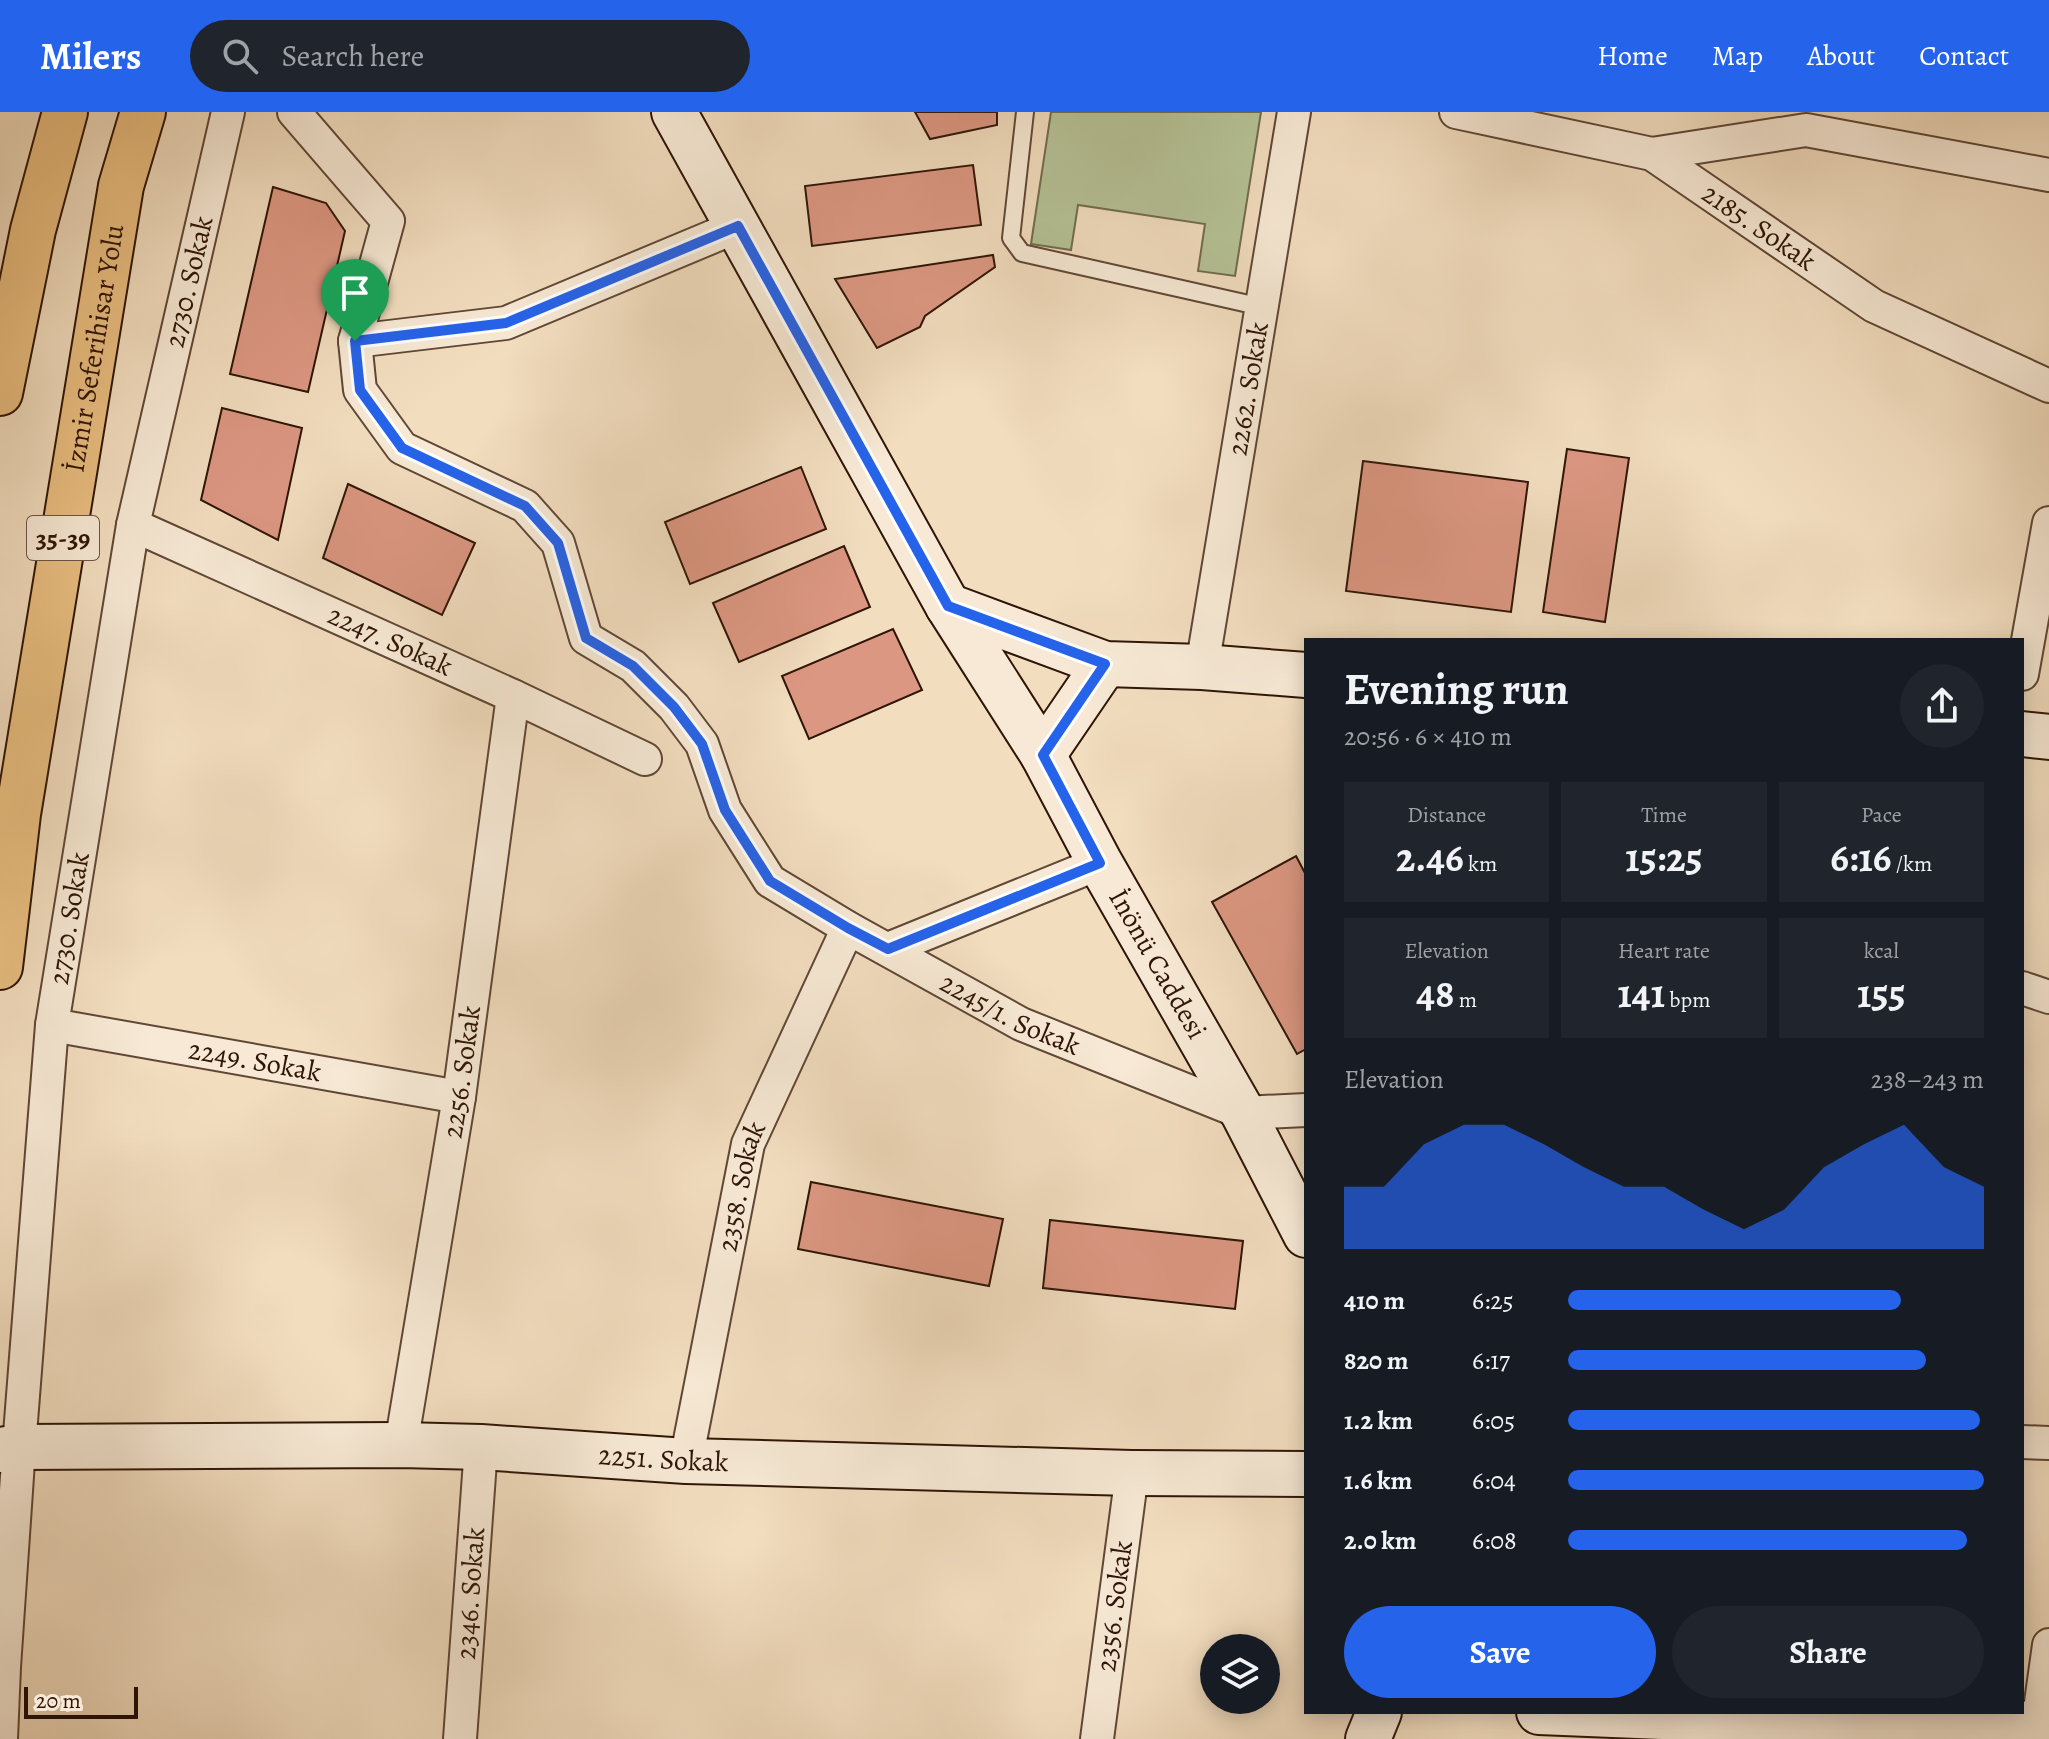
<!DOCTYPE html>
<meta charset="utf-8">
<style>
body{margin:0;font-family:Alegreya,serif;background:#20242c;color:#f1f3f6;height:100vh;display:flex;flex-direction:column;font-size:30px;white-space:nowrap}
*{box-sizing:border-box;margin:0}
p{font-size:26px;color:#9ea1a6}
.icon{flex:none;width:44px;height:44px;fill:none;stroke:currentColor;stroke-width:2;stroke-linecap:round;stroke-linejoin:round}
.map{position:relative;flex:1;overflow:hidden}
.side{position:absolute;left:1304px;top:526px;width:720px;height:1076px;display:flex;flex-direction:column;background:#171b24;border-radius:0px;box-shadow:0 4px 20px #0003}
.side>*{flex:none}
.buttons{position:absolute;left:1200px;top:1522px;display:grid;gap:16px}
.buttons a{display:grid;place-items:center;width:80px;height:80px;border-radius:50%;background:#171b24;box-shadow:0 4px 20px #0003;font-size:40px}
.scale{position:absolute;left:24px;bottom:20px;width:114px;box-sizing:border-box;padding-left:8px;border:4px solid #2f1507;border-top:0;font-size:22px;line-height:28px;white-space:nowrap;color:#2f1507;-webkit-text-stroke:6px #f7e9d5;paint-order:stroke}
.pin{position:absolute;display:grid;place-items:center;width:68px;height:68px;color:#fff;margin:-82px -34px;border-radius:50% 50% 50% 0;rotate:-45deg;box-shadow:0 0 8px #0007}
.pin .icon{rotate:45deg}
.round{display:grid;place-items:center;flex:none;width:84px;height:84px;border-radius:42px;background:#20242c}
.headline{display:flex;align-items:center;justify-content:space-between;height:136px;padding:0 40px}
h1{font-size:44px;font-weight:600;line-height:60px}
.figures{display:grid;grid-template-columns:repeat(3,1fr);gap:12px;height:136px;padding:8px 40px}
.figures div{display:grid;align-content:center;border-radius:0px;background:#20242c;text-align:center}
.figures b{font-size:40px;font-weight:600}
.figures small{font-size:22px;font-weight:400}
.figures p{font-size:22px}
.chart{height:224px;padding:16px 40px}
.chart p{display:flex;justify-content:space-between}
.chart svg{width:100%;height:144px;margin-top:8px;fill:#2563eb;opacity:.7}
.primary-button{display:flex;gap:16px;margin-top:auto;padding:16px 40px}
.primary-button a{flex:1;height:92px;border-radius:48px;background:#2563eb;color:#fff;font-size:32px;font-weight:600;line-height:92px;text-align:center}
.primary-button a+a{background:#20242c;color:#f1f3f6}
ul{padding:0 40px;list-style:none;font-size:26px}
li{display:grid;grid-template-columns:128px 96px 1fr;align-items:center;height:60px}
li i{height:20px;border-radius:10px;background:#2563eb}
header{display:flex;align-items:center;gap:48px;box-sizing:border-box;height:112px;padding:0 40px;background:#2563eb;color:#fff}
header strong{font-size:38px}
nav{display:flex;gap:44px;margin-inline-start:auto;font-size:28px}
.search{width:560px;height:72px;background:#20242c;display:flex;align-items:center;gap:20px;box-sizing:border-box;padding:0 28px;border-radius:44px;color:#9ea1a6;font-size:30px}
.map>svg:first-child{display:block}
.green{fill:#b5c296;stroke:#726c4e;stroke-width:2}
.building{fill:#dc9782;stroke:#2f1507;stroke-width:2}
.lines{fill:none;stroke-linecap:round;stroke-linejoin:round}
.lane-casing{stroke:#604735;stroke-width:20}
.street-casing{stroke:#604735;stroke-width:36}
.secondary-casing{stroke:#2f1507;stroke-width:48}
.primary-casing{stroke:#2f1507;stroke-width:48}
.lane{stroke:#f7e9d5;stroke-width:16}
.street{stroke:#f7e9d5;stroke-width:32}
.secondary{stroke:#f7e9d5;stroke-width:44}
.primary{stroke:#e9be80;stroke-width:44}
.route-casing{stroke:#fff;stroke-width:16}
.route{stroke:#2563eb;stroke-width:10}
.labels{text-anchor:middle;dominant-baseline:central;stroke-width:6;stroke-linejoin:round;paint-order:stroke}
.shield{fill:#f7e9d5;stroke:#6b5545;stroke-width:2}
.shield-label{font-size:26px;font-weight:bold;fill:#2f1507}
.street-label{font-size:28px;fill:#2f1507;stroke:#f7e9d5}
</style>
<header>
<strong>Milers</strong>
<div class="search"><svg class="icon" aria-label="search" viewBox="0 0 24 24"><circle cx="10" cy="10" r="6"/><path d="M15 15l6 6"/></svg>Search here</div>
<nav><a>Home</a><a>Map</a><a>About</a><a>Contact</a></nav>
</header>
<div class="map">
<svg width="2049" height="1627" viewBox="0 0 2049 1627">
<rect width="100%" height="100%" fill="#f2ddbf"/>
<filter id="stains"><feTurbulence type="fractalNoise" baseFrequency=".0025" numOctaves="4"/><feColorMatrix values="0 0 0 0 .2 0 0 0 0 .09 0 0 0 0 .02 0 0 0 .5 -.17"/></filter>
<radialGradient id="worn" r=".72"><stop offset=".6" stop-color="#630" stop-opacity="0"/><stop offset="1" stop-color="#630" stop-opacity=".3"/></radialGradient>
<path class="green" d="M1051 0H1261L1235 164 1198 159 1205 112 1078 93 1071 138 1031 132Z"/>
<path class="building" d="M915 0H997V13L930 27Z
M973 53 981 113 812 134 805 74Z
M273 75 326 91 345 119 308 280 230 262Z
M993 143 995 155 925 204 920 215 877 236 835 167Z
M222 296 302 316 278 428 201 388Z
M1567 337 1629 346 1605 510 1543 500Z
M1363 349 1528 370 1511 500 1346 479Z
M801 355 826 417 690 472 665 410Z
M348 372 475 431 442 503 323 446Z
M844 434 870 495 739 550 713 491Z
M893 517 922 578 809 627 782 564Z
M1296 744 1306 763V937L1297 942 1212 790Z
M811 1070 1003 1107 989 1174 798 1137Z
M1050 1108 1243 1129 1235 1197 1043 1176Z"/>
<g class="lines">
<g class="lane-casing">
<path id="lane" d="M1025 0 1011 126 1022 141 1262 195"/>
</g>
<g class="street-casing">
<g id="street">
<path id="s1" d="M294 0 388 109 355 229 360 278 402 336 525 394 558 431 586 526 633 554 674 595 702 632 725 698 770 769 848 816 1021 912 1243 1001 1306 998"/>
<path id="s2" d="M1456 0 1652 42 1874 194 2049 274"/>
<path d="M1652 42 1806 18 2049 63"/>
<path d="M355 229 506 211 738 114"/>
<path id="s3" d="M133 413 513 584 645 647"/>
<path id="s4" d="M1202 555 1294 0"/>
<path d="M2022 562 2049 411"/>
<path d="M888 837 1100 751"/>
<path d="M2022 876 2049 885"/>
<path id="s5" d="M52 913 459 985"/>
<path d="M2022 1330 2049 1331"/>
<path id="s6" d="M401 1333 459 985 513 584"/>
<path id="s7" d="M686 1349 748 1032 848 816"/>
<path d="M2038 1612 2049 1533"/>
<path id="s8" d="M1 1627 4 1555 19 1335 52 913 133 413 228 0"/>
<path id="s9" d="M460 1627 481 1335"/>
<path id="s10" d="M1097 1627 1132 1361"/>
</g>
</g>
<g class="secondary-casing">
<g id="secondary">
<path id="s11" d="M674 0 948 494 1043 643 1100 751 1243 1001 1306 1123"/>
<path d="M948 494 1105 552 1202 555 1306 563"/>
<path d="M2022 622 2049 625"/>
<path d="M1043 643 1105 552"/>
<path id="s12" d="M0 1338 19 1335 401 1333 481 1335 686 1349 1132 1361 1306 1362"/>
<path d="M1539 1600 1687 1606 2049 1612"/>
<path d="M1368 1627 1379 1600"/>
</g>
</g>
<g class="primary-casing">
<g id="primary">
<path d="M0 281 33 118 65 0"/>
<path id="s13" d="M0 855 18 702 121 74 143 0"/>
</g>
</g>
<use href="#lane" class="lane"/>
<use href="#street" class="street"/>
<use href="#secondary" class="secondary"/>
<use href="#primary" class="primary"/>
</g>
<g class="lines">
<g class="route-casing">
<path id="route" d="M738 114 948 494 1105 552 1043 643 1100 751 888 837 848 816 770 769 725 698 702 632 674 595 633 554 586 526 558 431 525 394 402 336 360 278 355 229 506 211Z"/>
</g>
<use href="#route" class="route"/>
</g>
<g class="labels">
<rect class="shield" x="27" y="404" width="72" height="44" rx="6"/>
<g class="shield-label">
<text x="63" y="426">35-39</text>
</g>
<g class="street-label">
<text stroke="none"><textPath href="#s2" startOffset="330">2185. Sokak</textPath></text>
<text stroke="none"><textPath href="#s8" startOffset="1472">2730. Sokak</textPath></text>
<text stroke="none"><textPath href="#s13" startOffset="626">İzmir Seferihisar Yolu</textPath></text>
<text stroke="none"><textPath href="#s4" startOffset="282">2262. Sokak</textPath></text>
<text stroke="none"><textPath href="#s3" startOffset="282">2247. Sokak</textPath></text>
<text stroke="none"><textPath href="#s8" startOffset="824">2730. Sokak</textPath></text>
<text stroke="none"><textPath href="#s11" startOffset="980">İnönü Caddesi</textPath></text>
<text stroke="none"><textPath href="#s1" startOffset="1262">2245/1. Sokak</textPath></text>
<text stroke="none"><textPath href="#s5" startOffset="206">2249. Sokak</textPath></text>
<text stroke="none"><textPath href="#s6" startOffset="378">2256. Sokak</textPath></text>
<text stroke="none"><textPath href="#s7" startOffset="280">2358. Sokak</textPath></text>
<text stroke="none"><textPath href="#s12" startOffset="664">2251. Sokak</textPath></text>
<text stroke="none"><textPath href="#s9" startOffset="146">2346. Sokak</textPath></text>
<text stroke="none"><textPath href="#s10" startOffset="134">2356. Sokak</textPath></text>
</g>
</g>
<rect width="100%" height="100%" filter="url(#stains)"/>
<rect width="100%" height="100%" fill="url(#worn)"/>
</svg>
<div class="buttons">
<a><svg class="icon" aria-label="layers" viewBox="0 0 24 24"><path d="M12 4l9 5-9 5-9-5zM3 14l9 5 9-5"/></svg></a>
</div>
<div class="scale">20 m</div>
<div class="pin" style="left:355px;top:229px;background:#1e9e55"><svg class="icon" aria-label="arrive" viewBox="0 0 24 24"><path d="M6 21V4h12l-3 4 3 4H6"/></svg></div>
<section class="side">
<div class="headline"><div><h1>Evening run</h1><p>20:56 · 6 × 410 m</p></div><a class="round"><svg class="icon" aria-label="share" viewBox="0 0 24 24"><path d="M12 15V3M7 8l5-5 5 5M5 13v7h14v-7"/></svg></a></div>
<div class="figures">
<div><p>Distance</p><b>2.46<small> km</small></b></div>
<div><p>Time</p><b>15:25</b></div>
<div><p>Pace</p><b>6:16<small> /km</small></b></div>
</div>
<div class="figures">
<div><p>Elevation</p><b>48<small> m</small></b></div>
<div><p>Heart rate</p><b>141<small> bpm</small></b></div>
<div><p>kcal</p><b>155</b></div>
</div>
<div class="chart"><p><span>Elevation</span>238–243 m</p>
<svg viewBox="0 0 160 44" preserveAspectRatio="none"><path d="M0 44V25L10 25L20 12L30 6L40 6L50 12L60 19L70 25L80 25L90 32L100 38L110 32L120 19L130 12L140 6L150 19L160 25V44z"/></svg>
</div>
<ul>
<li><b>410 m</b>6:25<i style="width:80%"></i></li>
<li><b>820 m</b>6:17<i style="width:86%"></i></li>
<li><b>1.2 km</b>6:05<i style="width:99%"></i></li>
<li><b>1.6 km</b>6:04<i style="width:100%"></i></li>
<li><b>2.0 km</b>6:08<i style="width:96%"></i></li>
</ul>
<div class="primary-button"><a>Save</a><a>Share</a></div>
</section>
</div>
